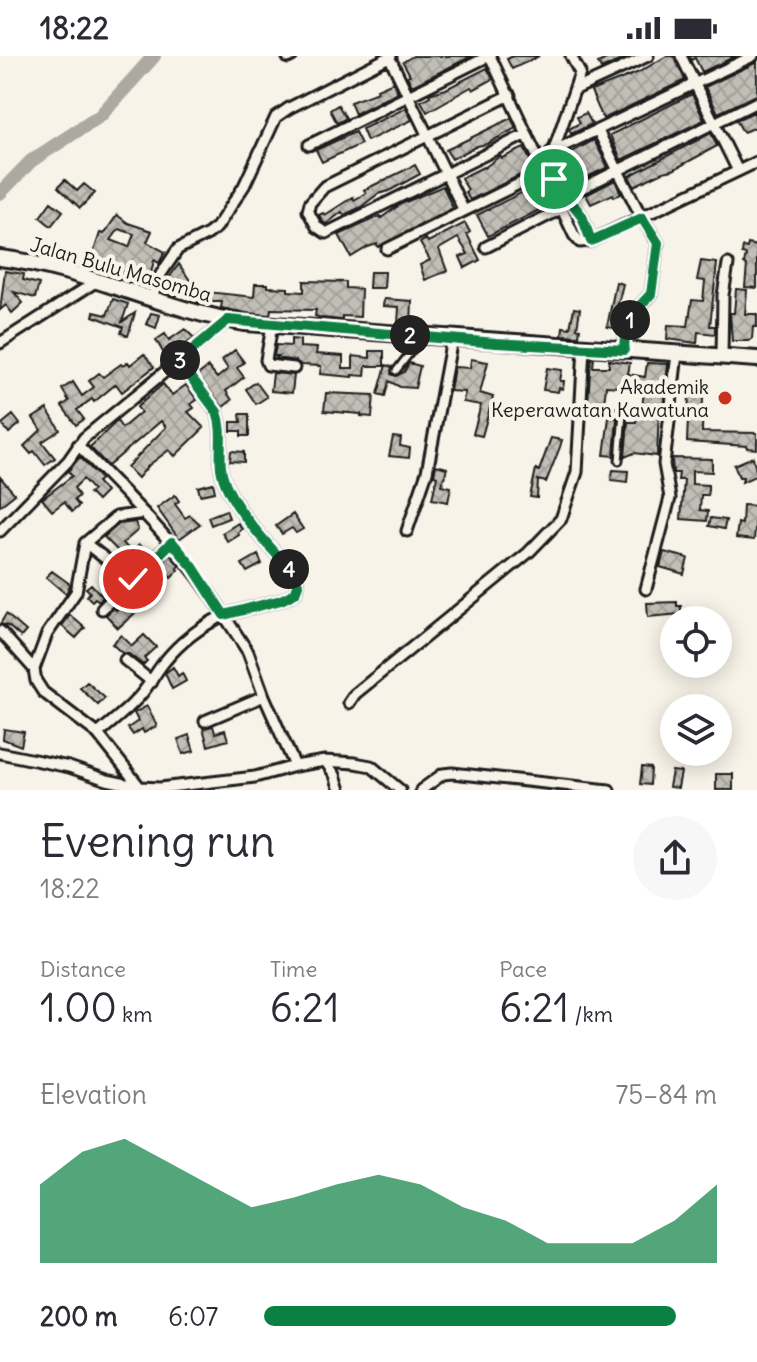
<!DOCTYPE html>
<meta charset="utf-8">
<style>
body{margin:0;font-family:Delius,sans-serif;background:#f7f7f7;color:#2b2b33;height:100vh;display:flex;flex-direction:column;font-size:30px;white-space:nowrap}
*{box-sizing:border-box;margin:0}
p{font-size:26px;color:#7c7c81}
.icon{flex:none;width:44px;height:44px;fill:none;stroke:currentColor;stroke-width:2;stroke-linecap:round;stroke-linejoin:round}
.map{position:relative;height:734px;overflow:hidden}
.drawer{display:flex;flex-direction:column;background:#fff;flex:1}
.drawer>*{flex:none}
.controls{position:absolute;left:660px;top:550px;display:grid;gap:16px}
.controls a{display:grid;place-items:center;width:72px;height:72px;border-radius:50%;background:#fff;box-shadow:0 4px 20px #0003;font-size:40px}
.pin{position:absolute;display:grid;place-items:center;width:68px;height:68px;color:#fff;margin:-34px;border:4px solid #fff;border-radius:50%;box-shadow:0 2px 8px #0007}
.km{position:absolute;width:40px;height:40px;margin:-20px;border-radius:50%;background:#222;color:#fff;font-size:22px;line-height:40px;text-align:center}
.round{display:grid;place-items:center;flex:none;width:84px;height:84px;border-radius:42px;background:#f7f7f7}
.summary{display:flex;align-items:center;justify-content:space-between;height:136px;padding:0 40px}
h1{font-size:44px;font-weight:600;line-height:60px}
.figures{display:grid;grid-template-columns:repeat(3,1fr);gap:12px;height:136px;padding:8px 40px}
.figures div{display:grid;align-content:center}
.figures b{font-size:40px;font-weight:600}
.figures small{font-size:22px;font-weight:400}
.figures p{font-size:22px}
.chart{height:224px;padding:16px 40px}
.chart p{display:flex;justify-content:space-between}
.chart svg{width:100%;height:144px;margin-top:8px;fill:#0b8043;opacity:.7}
ul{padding:0 40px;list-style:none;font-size:26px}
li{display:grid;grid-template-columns:128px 96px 1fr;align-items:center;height:60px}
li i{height:20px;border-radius:10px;background:#0b8043}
.status{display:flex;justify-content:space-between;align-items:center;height:56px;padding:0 40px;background:#fff;direction:ltr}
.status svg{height:22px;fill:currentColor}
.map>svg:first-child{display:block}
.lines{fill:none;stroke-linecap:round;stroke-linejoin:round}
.river{stroke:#aca9a2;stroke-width:14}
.building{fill:url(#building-cross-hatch);stroke:#1c1c1c;stroke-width:2;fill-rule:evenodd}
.lane-casing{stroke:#1c1c1c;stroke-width:11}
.street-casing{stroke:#1c1c1c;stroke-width:15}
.secondary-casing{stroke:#1c1c1c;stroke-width:20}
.lane{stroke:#f7f3e8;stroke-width:5}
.street{stroke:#f7f3e8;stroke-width:9}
.secondary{stroke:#f7f3e8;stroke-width:14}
.route-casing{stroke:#fff;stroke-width:16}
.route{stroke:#0b8043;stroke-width:10}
.poi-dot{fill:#c8321e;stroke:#f7f3e8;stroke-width:3}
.labels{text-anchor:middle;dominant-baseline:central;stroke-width:8;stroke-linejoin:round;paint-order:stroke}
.street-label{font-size:20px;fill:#1c1c1c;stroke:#f7f3e8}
.poi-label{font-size:20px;fill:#1c1c1c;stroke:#f7f3e8;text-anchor:end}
</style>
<div class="status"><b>18:22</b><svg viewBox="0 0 49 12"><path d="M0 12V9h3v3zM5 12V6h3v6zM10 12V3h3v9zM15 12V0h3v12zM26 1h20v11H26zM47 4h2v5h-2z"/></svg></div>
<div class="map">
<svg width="757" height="734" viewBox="0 0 757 734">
<defs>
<pattern id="building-cross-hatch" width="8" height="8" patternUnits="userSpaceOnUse" patternTransform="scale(2)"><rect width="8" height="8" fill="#c0beb5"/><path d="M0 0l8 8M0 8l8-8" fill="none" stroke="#a4a39b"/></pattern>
</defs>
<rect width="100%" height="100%" fill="#f7f3e8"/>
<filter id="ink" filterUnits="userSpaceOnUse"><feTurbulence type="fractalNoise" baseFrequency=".0125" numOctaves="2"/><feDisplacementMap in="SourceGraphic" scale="16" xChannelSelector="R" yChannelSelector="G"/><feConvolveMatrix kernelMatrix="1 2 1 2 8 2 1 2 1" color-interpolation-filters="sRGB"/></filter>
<g filter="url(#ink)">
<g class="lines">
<path class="river" d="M0 137 31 105 100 60 154 0"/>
</g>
<path class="building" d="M413 0H472L412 30 407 20 410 19 403 6Z
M513 0H539L512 13 507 3Z
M612 0H630L601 13 598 7Z
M667 0H674L685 24 603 63 591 35 639 16Z
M689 0H736L702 16 695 2 691 4Z
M757 6V39L718 57 705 31Z
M487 12 493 23 473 34 471 31 427 56 421 45 430 40 429 38 446 33Z
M393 26 398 36 355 58 350 46 378 36 377 33Z
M692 38 704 64 621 104 610 79Z
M338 49 346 62 337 67 330 54Z
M406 52 412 64 367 85 362 73Z
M754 56 757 71 743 76 736 64Z
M586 57 592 68 571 78 569 73 580 67 577 61Z
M511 62 516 72 487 88 477 90 452 103 446 94Z
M355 76 361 88 322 106 316 94Z
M711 77 717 90 673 114 663 116 634 130 629 120Z
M594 84 608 111 579 125 566 99Z
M524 92 534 112 470 144 465 136 468 134 461 122 483 111 484 112 500 100 502 102Z
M415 109 420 118 389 135 378 138 361 151 344 159 342 156 326 168 323 166 319 159 323 157 325 159 353 141 354 144 366 137 364 134Z
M65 124 77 135 84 128 95 137 80 152 58 131Z
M615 124 621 138 614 141 613 138 591 148 586 139Z
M537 129 543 140 546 138 551 148 488 180 477 159Z
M443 130 453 152 378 191 377 188 368 191 351 201 339 179 380 160 381 162 401 148Z
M51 146 63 155 51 170 40 161Z
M117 159 128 167 152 175 147 186 165 196 159 207 154 204 150 222 141 220 139 226 122 220 123 215 91 204 100 177 104 178ZM119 173 134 178 129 191 111 184Z
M465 167 470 176 467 178 480 204 465 212 460 201 468 198 458 182 439 193 447 215 425 224 420 209 430 204 420 187 426 183 428 186Z
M748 188 757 190V232L745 231 747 209 744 208 746 199 742 198 743 191 747 192Z
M701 205 717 207 710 270H715V278L698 276 697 287 667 283 668 269 688 270 692 244 703 245 705 225 697 224Z
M179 208 193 229 176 240 166 226Z
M5 215 24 218 23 224 39 228 35 242 14 236 23 247 12 257 6 249 0 254Z
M370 216H385L384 232H369Z
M304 225 346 226V232L361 233 360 261 342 260V264L322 262 315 260 316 254 271 253 270 259 247 257 221 252 222 246H198V235L254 241 255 228H268V231L288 232V235L304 236Z
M616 226 623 228 617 252 626 254 623 264 616 263 614 272 607 271Z
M736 233 747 234 745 258H757V271H753L752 283 749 285H732L730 257H734Z
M113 243 128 248 122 266 135 257 128 280 121 277 123 271 93 260 94 256 107 259Z
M384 243 412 245 411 269 398 268 399 251 383 250Z
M574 252 580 253 577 272 580 273 579 280 562 279 563 271 570 272Z
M151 257 160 259 156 272 146 268Z
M185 273 194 282 167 303 156 284 165 278 169 284Z
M291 283 300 284V291L317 292 316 298 343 300V312H353V300L370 302V295H384V310H366L365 320 352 319V321L320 318 321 310 301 309 296 305 276 302 279 300H274L276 289 291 290Z
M235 294 244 306 237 312 244 321 226 335 232 344 223 351 198 319 208 311 217 322 228 313 222 304Z
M144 298 154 311 122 336 116 328 94 346 92 343 77 354 84 363 76 369 62 350 69 345 62 333 73 326 82 340 94 331 89 325 99 317 103 321 121 308 123 310 128 306 130 309Z
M591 302H594L593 311H609V304L630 307 628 318 645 321 647 307 668 308 663 354H659L657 400 634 397 625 401 628 366H636L638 355H642L644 332 622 328V331L606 330 604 349 588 346Z
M471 303 488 306 480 337 493 341 482 380 473 378 481 349 463 346 465 336 450 335 454 311 470 312Z
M409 307 420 310 415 332 400 331 389 325 385 340 378 338 386 309 392 311 391 318 396 320 404 316Z
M547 312 562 314 560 325H564L563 333 559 332 558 336 543 334Z
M273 317 294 319 292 337 271 335Z
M256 326 267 341 256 348 246 333Z
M163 328 172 339 186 329 197 344 191 348 194 352 188 356 204 372 175 400 169 394 149 409 138 422 127 411 166 371 161 365 108 410 90 391 117 365 122 372 141 356 137 351Z
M326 337 374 339 372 361 361 360V358L324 355Z
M689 339 703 340 702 376 757 377V393L747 392V390L687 386Z
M47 353 60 374 42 386 55 402 45 409 34 395 31 398 24 390 41 374 33 362Z
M240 358H249V380H241V375H231V366H241Z
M13 359 20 368 9 377 2 368Z
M609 361 617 362 614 400 604 399Z
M393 381 401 382 400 390 410 392 409 402 389 400Z
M551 382 562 384 560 391 546 426 538 424 537 442 530 441 536 413 539 415Z
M231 395 244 396V406L230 405Z
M80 401 101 423 97 426 106 436 97 445 89 437 93 434 83 423 74 432 79 440 74 444 79 450 72 456 64 446 52 455 42 443 72 420 68 415Z
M753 401 757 419 742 426 743 421H739L734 409Z
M672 402 712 403V416L692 415V428L708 429V439H701L700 454 708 455 707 465 681 463 684 424H678L679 417H673Z
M436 409 447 412 442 429 451 431 448 446 432 443 437 420 434 419Z
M613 414 628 415 627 426 611 424Z
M0 421 15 438 0 450Z
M213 427 215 436 200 439 198 431Z
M175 439 179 445 175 448 185 462 190 459 200 468 179 483 157 452Z
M743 449 757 450 754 484 736 482 738 467 742 468Z
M226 454 229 462 211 469 208 461Z
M293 458 303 473 296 477 292 472 282 478 276 470Z
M711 462 726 464 724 473 709 470Z
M135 466 138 474 123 487 132 497 139 489 148 498 132 513 123 506 126 503 104 481 119 468Z
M238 467 242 473 238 476 239 479 228 486 222 477Z
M664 496 688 502 684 518 660 511Z
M170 498 179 510 177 512 179 514 171 522 164 514 133 550 149 540 151 543 118 572 106 559 114 552 116 554 125 545 122 543Z
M258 499 262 508 247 516 242 508Z
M52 515 70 528 66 538 46 521Z
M91 528 103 541 99 545 95 542 92 545 87 540 90 536 86 532Z
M677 546V550H681V558L648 561 647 547Z
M6 558 26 575 21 581 8 570 0 568Z
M70 559 85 572 76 582 62 570Z
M121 579 132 590 144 579 156 591 144 602 147 605 143 609 129 598 122 597 112 588Z
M173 611 178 620 182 617 186 625 172 633 165 617Z
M87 626 105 642 98 649 80 632Z
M147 650 157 670 144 677 142 673 133 679 128 672 138 665 134 657Z
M213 670 215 677 225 674 228 684 208 690 203 672Z
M4 673 24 676 21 690 3 683Z
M189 679 194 695 183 698 178 683Z
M642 711 651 712 650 729 640 728Z
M672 715 681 716 678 732 669 731Z
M716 718H733V734H716Z"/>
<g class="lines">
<g class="lane-casing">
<path id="lane" d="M396 315 413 293 417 281
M582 351 623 357 619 405"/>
</g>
<g class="street-casing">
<path id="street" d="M389 0 464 155
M490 0 574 179 580 186 591 185 757 106
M571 0 580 17 547 114 582 160 591 185
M681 0 738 115
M288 2 292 0
M576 33 648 0
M510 39 324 131 310 147 308 155 317 171 326 177 527 78
M598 75 642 162 658 187 651 238 633 257 625 279 624 294
M309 89 489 0
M551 96 753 0
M568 139 757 46
M486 191 563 152
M387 193 543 116
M151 243 161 218 178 193 208 178 217 171 244 130 276 61 289 52 391 0
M272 270 266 304 268 309 294 312
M0 287 97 225
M722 300 723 239 728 208
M179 305 217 356C224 375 219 393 221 412 226 448 272 492 295 519L298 529 295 537 281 544 224 559 248 596 264 640 295 710
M78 389C130 443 184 494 224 559 202 570 181 585 165 605 154 618 148 633 135 645 124 657 110 667 98 678
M0 475 68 405 84 382 228 264
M407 475 427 416 452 283
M85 487 132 523 172 486
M646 533 670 442 664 408 677 298
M102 553 131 523
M0 575 34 613 36 625 43 636 98 678 139 730
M125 604 152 626
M34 613 47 578 76 536 85 487 116 461 144 457
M349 647 355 638 528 497 561 463 577 416 584 291
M205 665 264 640
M0 697 69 711 107 724 140 731 160 732 255 721 295 710 325 705 355 707 371 710 400 734
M325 705 335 719 340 734
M421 734 443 718 452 717 609 734"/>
</g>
<g class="secondary-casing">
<path id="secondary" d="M0 202C85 212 162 254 246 267L757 303"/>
</g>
<use href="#lane" class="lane"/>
<use href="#street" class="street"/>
<use href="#secondary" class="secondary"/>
</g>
</g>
<g class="lines" filter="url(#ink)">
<g class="route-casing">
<path id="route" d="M133 523 172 486 193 511 224 559 281 544 295 537 298 529 295 519C272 492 226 448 221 412 219 393 224 375 217 356L179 305 228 264 496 287 624 294 625 279 633 257 651 238 658 187 642 162 591 185 582 160 554 123"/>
</g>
<use href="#route" class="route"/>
</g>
<circle class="poi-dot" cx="725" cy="342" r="8"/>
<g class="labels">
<g class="street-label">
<text transform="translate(121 213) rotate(16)">Jalan Bulu Masomba</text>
</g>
<g class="poi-label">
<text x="709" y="330">Akademik<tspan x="709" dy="23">Keperawatan Kawatuna</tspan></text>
</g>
</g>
</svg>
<div class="controls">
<a><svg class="icon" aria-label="locate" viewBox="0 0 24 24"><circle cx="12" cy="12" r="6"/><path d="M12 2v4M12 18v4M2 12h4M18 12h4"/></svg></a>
<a><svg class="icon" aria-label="layers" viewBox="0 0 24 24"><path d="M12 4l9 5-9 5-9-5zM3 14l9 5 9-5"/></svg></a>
</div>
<div class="pin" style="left:554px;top:123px;background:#1e9e55"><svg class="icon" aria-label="arrive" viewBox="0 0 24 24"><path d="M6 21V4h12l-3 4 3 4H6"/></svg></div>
<div class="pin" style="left:133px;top:523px;background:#d93025"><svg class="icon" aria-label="check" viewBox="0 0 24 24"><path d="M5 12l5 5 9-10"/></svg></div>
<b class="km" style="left:630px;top:264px">1</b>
<b class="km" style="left:410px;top:279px">2</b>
<b class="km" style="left:180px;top:304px">3</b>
<b class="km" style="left:289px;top:513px">4</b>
</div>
<section class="drawer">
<div class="summary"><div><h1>Evening run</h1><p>18:22</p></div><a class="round"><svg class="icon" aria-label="share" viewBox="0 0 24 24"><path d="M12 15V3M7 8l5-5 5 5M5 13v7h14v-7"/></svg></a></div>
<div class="figures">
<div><p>Distance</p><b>1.00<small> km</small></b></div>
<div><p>Time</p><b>6:21</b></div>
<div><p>Pace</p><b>6:21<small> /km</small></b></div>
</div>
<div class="chart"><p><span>Elevation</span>75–84 m</p>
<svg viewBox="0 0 160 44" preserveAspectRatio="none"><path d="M0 44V20L10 10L20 6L30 13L40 20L50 27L60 24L70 20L80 17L90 20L100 27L110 31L120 38L130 38L140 38L150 31L160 20V44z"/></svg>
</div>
<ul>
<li><b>200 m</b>6:07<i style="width:91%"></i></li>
</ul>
</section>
